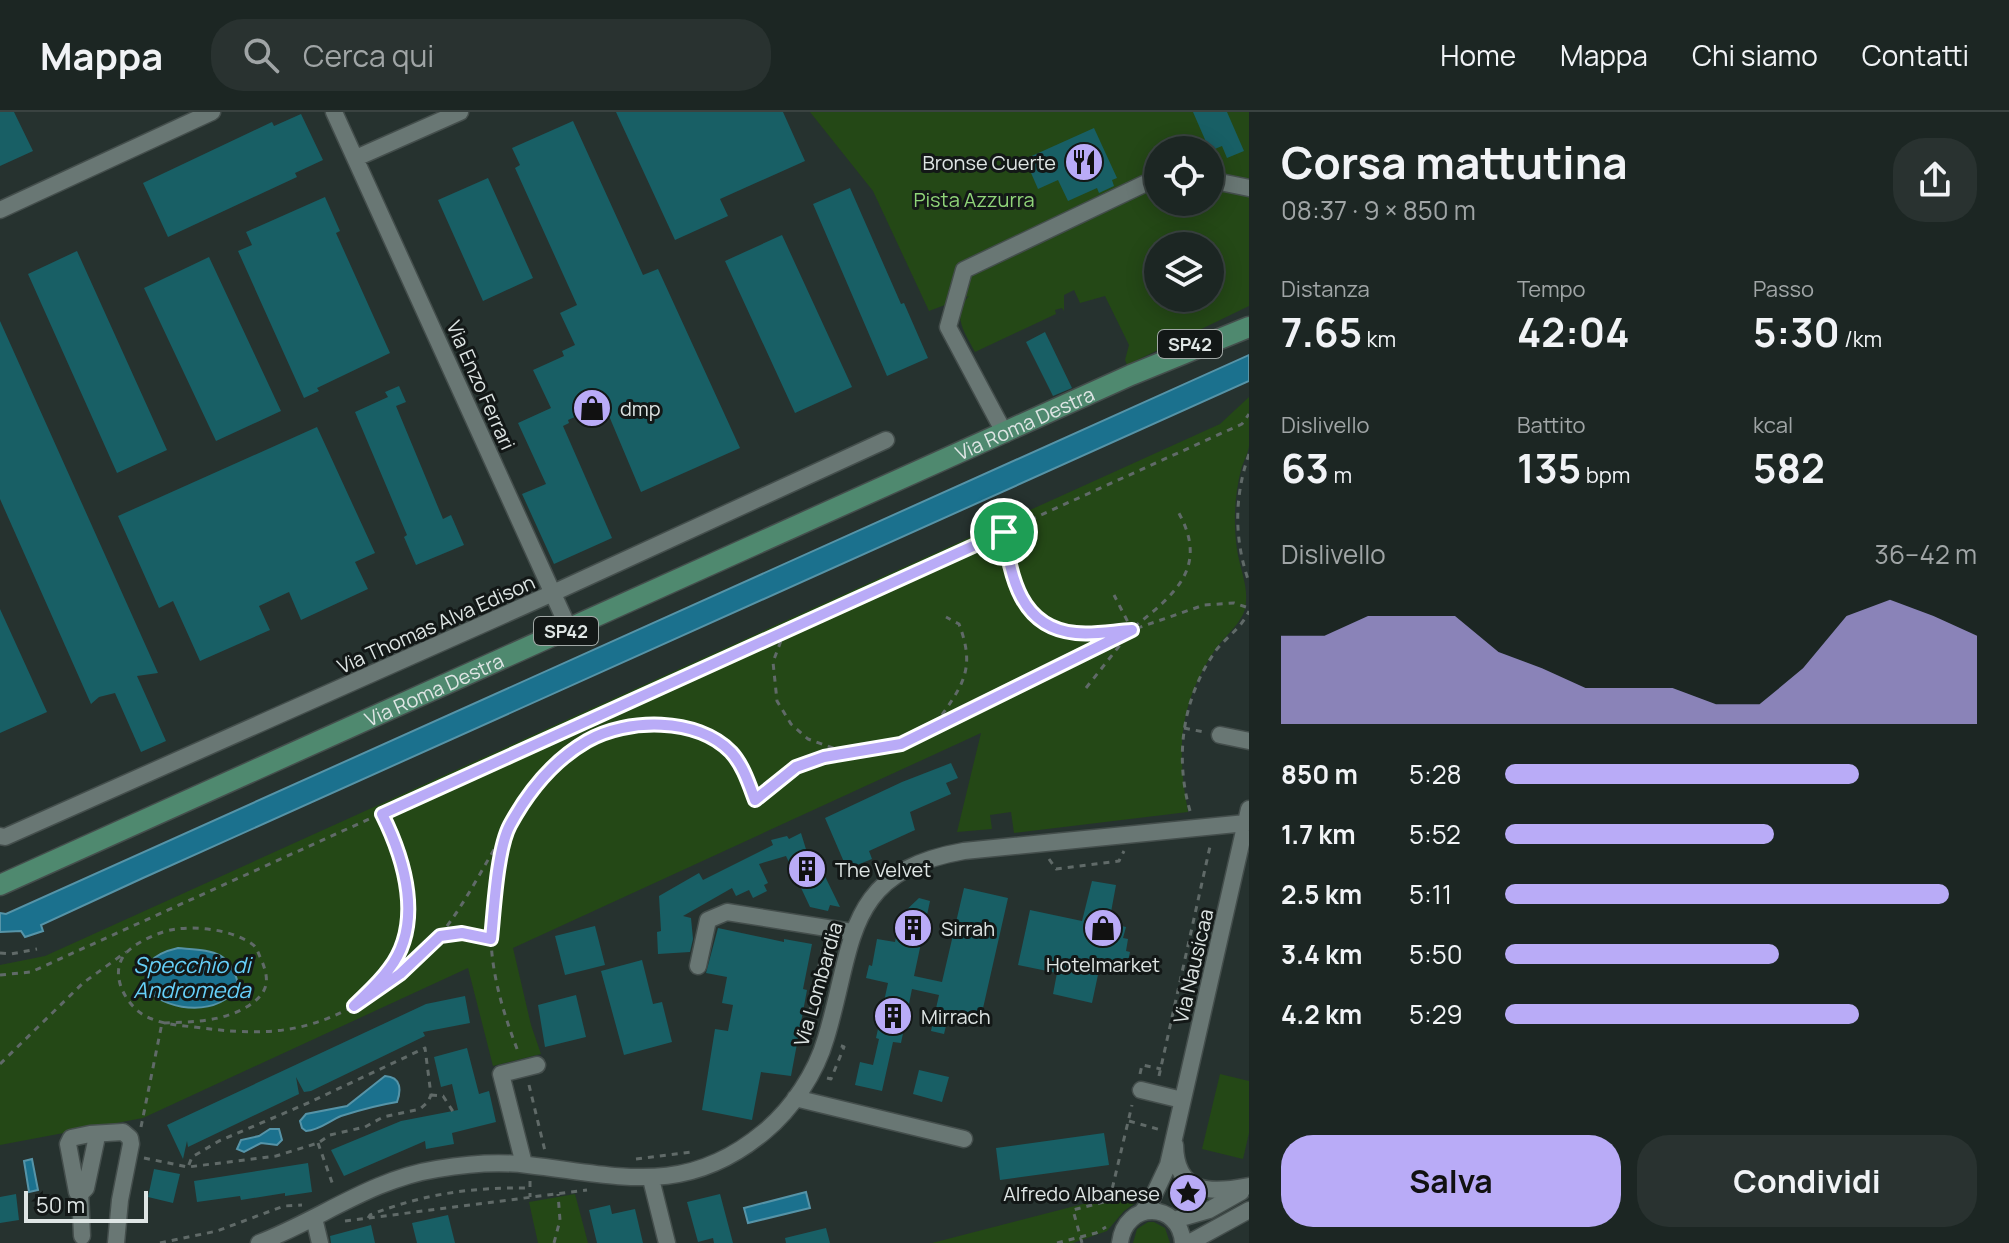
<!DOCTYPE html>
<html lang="it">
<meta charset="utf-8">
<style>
body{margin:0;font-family:Manrope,sans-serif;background:#293230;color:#f1f3f6;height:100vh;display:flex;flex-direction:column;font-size:30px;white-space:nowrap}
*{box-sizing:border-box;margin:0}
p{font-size:26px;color:#a0a5a6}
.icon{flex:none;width:44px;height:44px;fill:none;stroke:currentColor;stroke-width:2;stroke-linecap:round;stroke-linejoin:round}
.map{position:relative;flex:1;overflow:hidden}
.details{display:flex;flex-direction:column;background:#1c2623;width:760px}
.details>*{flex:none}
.fabs{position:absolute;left:1144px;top:24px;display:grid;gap:16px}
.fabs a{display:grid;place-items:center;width:80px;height:80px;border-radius:50%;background:#1c2623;box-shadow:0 4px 20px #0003,0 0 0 2px #3a4341;font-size:40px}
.scale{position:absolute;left:24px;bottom:20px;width:124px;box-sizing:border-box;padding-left:8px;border:4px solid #dee5e4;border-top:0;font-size:22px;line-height:28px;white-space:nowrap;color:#dee5e4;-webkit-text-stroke:6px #131817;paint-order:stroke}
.pin{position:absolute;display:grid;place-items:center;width:68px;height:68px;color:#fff;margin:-34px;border:4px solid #fff;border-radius:50%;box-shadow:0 2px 8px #0007}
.round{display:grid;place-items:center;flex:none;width:84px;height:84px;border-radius:32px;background:#293230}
.summary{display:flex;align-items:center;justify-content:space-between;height:136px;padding:0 32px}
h1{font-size:44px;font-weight:700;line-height:60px}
.metrics{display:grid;grid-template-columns:repeat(3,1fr);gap:12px;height:136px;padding:8px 32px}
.metrics div{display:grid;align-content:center}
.metrics b{font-size:40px;font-weight:700}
.metrics small{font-size:22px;font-weight:400}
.metrics p{font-size:22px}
.chart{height:224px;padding:16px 32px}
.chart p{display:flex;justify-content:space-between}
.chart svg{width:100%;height:144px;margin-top:8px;fill:#b9abf7;opacity:.7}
.action{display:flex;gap:16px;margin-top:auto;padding:16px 32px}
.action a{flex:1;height:92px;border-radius:32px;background:#b9abf7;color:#111;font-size:32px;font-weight:700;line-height:92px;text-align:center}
.action a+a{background:#293230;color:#f1f3f6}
ul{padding:0 32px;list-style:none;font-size:26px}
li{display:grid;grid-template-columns:128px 96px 1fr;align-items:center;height:60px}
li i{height:20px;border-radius:10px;background:#b9abf7}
header{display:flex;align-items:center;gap:48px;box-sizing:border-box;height:112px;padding:0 40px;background:#1c2623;border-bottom:2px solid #3a4341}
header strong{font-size:38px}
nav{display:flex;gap:44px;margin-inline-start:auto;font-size:28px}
.search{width:560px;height:72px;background:#293230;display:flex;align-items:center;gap:20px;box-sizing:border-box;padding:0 28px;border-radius:32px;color:#a0a5a6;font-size:30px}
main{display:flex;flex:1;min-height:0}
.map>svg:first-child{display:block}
.green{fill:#244816;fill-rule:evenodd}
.water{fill:#1b718e;stroke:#5694a8;stroke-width:2}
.building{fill:#185f65}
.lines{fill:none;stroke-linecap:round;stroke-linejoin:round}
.minor-casing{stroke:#444e4c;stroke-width:19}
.major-casing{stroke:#444e4c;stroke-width:23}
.path{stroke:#606a68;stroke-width:3;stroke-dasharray:6 6;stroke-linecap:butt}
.minor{stroke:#697774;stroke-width:16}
.major{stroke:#4f896f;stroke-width:20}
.route-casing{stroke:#fff;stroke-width:16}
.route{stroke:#b9abf7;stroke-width:10}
.labels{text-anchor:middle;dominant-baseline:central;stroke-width:6;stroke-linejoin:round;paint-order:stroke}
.shield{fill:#131817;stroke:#a1a8a6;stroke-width:2}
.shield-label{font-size:18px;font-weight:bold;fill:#dee5e4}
.poi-label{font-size:20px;fill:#dee5e4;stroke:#131817;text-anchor:start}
.park-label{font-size:20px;fill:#90d579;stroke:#131817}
.street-label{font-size:20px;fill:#dee5e4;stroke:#131817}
.water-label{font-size:22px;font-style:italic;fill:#66d0f9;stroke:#131817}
</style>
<header>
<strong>Mappa</strong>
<div class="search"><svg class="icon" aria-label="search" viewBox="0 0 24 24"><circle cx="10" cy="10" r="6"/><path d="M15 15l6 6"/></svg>Cerca qui</div>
<nav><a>Home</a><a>Mappa</a><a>Chi siamo</a><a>Contatti</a></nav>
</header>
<main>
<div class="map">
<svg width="1249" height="1131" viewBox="0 0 1249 1131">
<rect width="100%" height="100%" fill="#26322f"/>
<path class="green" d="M810 0H1249V194L1127 253 1125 248 1129 233 1105 184 1080 191 1074 178 1064 183V199L1062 196 1055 198 1056 202 975 240C964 219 951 203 969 184L929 199 873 79ZM1158 38H1210V90H1158ZM1158 134H1210V186H1158Z
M1249 285C1249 301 1249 319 1249 334 1248 342 1243 350 1241 358 1234 385 1233 416 1238 443 1242 463 1249 477 1245 497 1240 514 1222 526 1213 541 1178 595 1177 640 1188 700L1014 721 1011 700 990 703 992 717 957 720 981 621 513 836 531 913 541 942 493 954 468 856 143 1006 0 1033V853L45 844 1220 312Z
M1220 962 1249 969V1021L1243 1047 1202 1037Z
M1177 1062 1198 1083 1217 1087 1183 1099C1168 1091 1173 1076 1177 1062Z
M1141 1077 1151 1080 1124 1099 1107 1119 1073 1131H932Z
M575 1082 588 1131H538L529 1090Z
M1148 1110H1154L1165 1116 1170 1131H1133L1137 1117Z"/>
<path class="water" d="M1249 243V269L143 766 41 813 43 819 25 825 21 819 0 820V801L6 802Z
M178 836C212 839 230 837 239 875 216 904 174 900 147 879 142 852 152 842 178 836Z
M385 964C402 965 401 979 397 990 378 993 360 998 341 1004 329 1009 320 1018 306 1019L302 1016 300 1009 306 1002 347 994Z
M270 1017H279L282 1028 277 1033 261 1031 244 1040 237 1037 241 1028 259 1024Z
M32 1047 38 1078 29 1080 24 1049Z
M806 1080 810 1096 748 1111 744 1096Z"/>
<path class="building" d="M0 0H14L33 39 0 54Z
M616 0H783L805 49 720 87 728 104 675 128Z
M1193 0H1227L1244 39 1227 46 1222 34 1210 39Z
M301 2 323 48 295 61 297 65 168 125 143 71 272 10 274 14Z
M573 9 643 163 658 157 740 336 641 380 604 292 568 308 569 311 563 314 612 426 554 452 522 382 546 372 518 311 551 296 533 258 564 244 562 239 575 233 560 201 577 193 515 56 520 53 512 36Z
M1094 16 1117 66 1112 68 1114 74 1099 81 1097 76 1068 89 1058 68 1038 77 1025 47Z
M488 66 533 166 483 189 438 88Z
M850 76 901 192 904 191 928 246 887 264 813 92Z
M325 85 340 119 336 121 390 241 317 276 319 279 304 286 238 139 252 133 246 120Z
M782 123 852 275 795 301 725 149Z
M77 139 167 338 117 361 28 162Z
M209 145 281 299 216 329 144 176Z
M0 209 158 561 137 564 166 629 141 640 115 581 99 585 91 592 0 387Z
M1045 220 1072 276 1053 284 1026 230Z
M399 274 406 290 396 294 443 407 451 403 464 433 416 453 404 425 407 423 355 300 388 285 385 280Z
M317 315 375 441 355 450 368 477 301 508 289 480 259 494 270 518 200 549 173 489 159 496 118 404Z
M0 497 47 600 0 621Z
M951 651 958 666 946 671 951 682 910 700 915 718 869 739 872 747 847 757 825 706 902 670Z
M801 721 809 747 815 744 840 795 830 793 828 799 810 795 786 744 759 752 768 771 764 773 767 779 753 786 749 778 736 784 732 776 683 804 691 806 693 827 690 840 658 842 657 820 661 819 659 784 699 761 703 768 773 733 771 728 787 724 789 727Z
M1092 769 1116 773 1109 811 1126 815 1123 826 1128 827 1126 839 1130 840 1127 853 1121 852 1119 862 1099 858 1092 891 1053 882 1057 861 1018 853 1030 798 1082 809Z
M964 776 1008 786 981 905 950 898 944 922 931 919 939 883 912 877 901 931 893 930 882 979 855 973 860 950 873 953 879 927 876 926 888 871 866 866 869 853 872 854 877 827 895 830 900 804 919 786 930 789 914 864 942 870Z
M595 814 605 853 565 863 555 824Z
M718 816 784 830V827L812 832 803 877 807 878 791 964 761 960 752 1008 702 998 715 917 728 919 733 893 722 891 727 865 706 861Z
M642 848 653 892 662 890 672 930 624 943 601 859Z
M576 883 586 925 545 935 538 893Z
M465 884 470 911 423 920 425 924 311 979 304 980 296 965 299 982 188 1035 187 1029 183 1047 167 1013 426 892Z
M467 936 479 982 489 979 496 1010 452 1021 454 1032 426 1037 425 1029 344 1064 331 1038 401 1009 458 998 452 972 441 975 434 945Z
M919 958 949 965 942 990 913 982Z
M1104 1021 1109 1053 1000 1068 996 1036Z
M308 1051 312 1080 285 1084V1081L241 1088 240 1084 197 1090 194 1069Z
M154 1057 180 1062 173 1091 148 1085Z
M16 1082 19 1108 0 1111V1085Z
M720 1082 733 1131H714L713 1126 698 1130 687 1090Z
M610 1093 612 1102 635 1097 643 1131H597L589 1098Z
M448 1103 455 1131H417L412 1111Z
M371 1113 375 1131H331L330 1124Z
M826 1116 830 1131H786L785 1126Z"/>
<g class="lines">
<g class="minor-casing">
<path id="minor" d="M334 0 569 517
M356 46 460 0
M1210 68 1249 76
M0 98 212 0
M1005 322 948 215 964 158 1144 72 1158 71
M1220 623 1249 629
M0 724 5 725 553 481 886 328
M698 854 708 808 727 800 852 820
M1141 978 1182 988
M795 986 964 1027
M94 1024 96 1029 86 1076 82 1080H77L68 1032 71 1026 90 1022 123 1020 130 1026 131 1032 120 1088 116 1131
M1175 1033C1176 1084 1213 1081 1249 1074
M524 1052 501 962 537 953
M651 1067 667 1131
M80 1080 82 1124
M1142 1100 1151 1089 1168 1053 1249 697
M314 1106 320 1131
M1174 1108 1209 1098 1241 1080
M259 1131C319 1108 372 1067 437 1057 466 1052 498 1049 528 1053 618 1063 685 1086 764 1020 792 997 816 961 826 926 855 831 843 760 964 739L1246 711
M1120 1131C1125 1088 1180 1089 1183 1131
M1189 1131 1249 1098"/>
</g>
<g class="major-casing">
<g id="major">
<path id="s1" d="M0 773 1131 263 1249 215"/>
</g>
</g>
<path class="path" d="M1249 342C1234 385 1234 428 1249 470
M1004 420C1011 465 1021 518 1078 521 1094 522 1111 519 1128 518
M1134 515C1178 480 1210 453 1176 396
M785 518 773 550 777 589 791 612 808 627 844 640
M1086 576 1132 518 1114 483
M935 613C961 575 977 559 959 512L946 505
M1184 616 1204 620
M1190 699C1174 643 1183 584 1217 537 1228 524 1242 515 1249 499
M507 720C499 755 490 793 491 829 493 869 505 906 519 942
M1049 747 1056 757 1119 749 1124 739
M440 824 462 821 491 827
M0 841 11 842 37 837
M0 863 31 860 1242 312 1249 302
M360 888C369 878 381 868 390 857 424 810 405 748 382 702
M813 909 808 908 822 839 830 841
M0 952 83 871 126 840
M1140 962 1142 953 1161 957
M1159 964 1211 730
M827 966 831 967 844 935 839 933
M529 973 545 1039
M431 983 443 984 454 1001
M1129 1009 1161 1018
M141 1015 162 911C190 910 220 910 245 896 268 882 271 870 261 847 258 841 257 835 252 832 232 818 199 814 176 817 161 819 138 829 127 840 108 859 124 890 142 902 158 912 176 913 194 915 254 923 298 924 352 895 385 878 417 851 440 823 496 755 529 627 629 616 696 608 733 622 755 688L796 655 824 645 901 632 1132 518 1204 493 1234 491 1249 496
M318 1031 334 1076
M144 1046 188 1055 276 1044 318 1031 330 1023 365 1015 383 1005 420 997 428 990 431 983 425 936 308 991 219 1029 192 1045 188 1055
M636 1047 692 1040
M530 1069V1085
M368 1106 370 1103C423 1082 472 1075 529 1076
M345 1109 587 1078
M160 1131 217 1119 284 1094 302 1093
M554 1131 560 1108 558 1082
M1057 1131 1096 1121 1106 1115
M1082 1131 1073 1098 1108 1089 1110 1086 1132 993"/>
<use href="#minor" class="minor"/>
<use href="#major" class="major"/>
</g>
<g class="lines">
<g class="route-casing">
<path id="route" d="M1004 420C1011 465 1020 516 1076 521 1094 523 1114 519 1132 518L901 632 824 645 796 655 755 688C749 672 743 653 731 640 697 605 627 606 587 629 554 648 528 680 510 713 497 737 494 799 491 827L462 821 440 824 400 862 354 894C366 882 379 871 389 857 424 812 405 748 382 702Z"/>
</g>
<use href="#route" class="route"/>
</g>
<defs>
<g id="restaurant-disc" transform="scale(2)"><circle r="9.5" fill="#b9abf7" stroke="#131817"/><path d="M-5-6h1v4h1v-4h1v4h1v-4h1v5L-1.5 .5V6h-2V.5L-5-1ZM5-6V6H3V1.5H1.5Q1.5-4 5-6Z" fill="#111"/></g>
<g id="shop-disc" transform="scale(2)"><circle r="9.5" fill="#b9abf7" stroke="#131817"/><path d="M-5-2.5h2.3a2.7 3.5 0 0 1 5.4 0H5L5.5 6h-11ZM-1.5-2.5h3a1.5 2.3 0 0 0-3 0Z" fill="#111"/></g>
<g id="building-disc" transform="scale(2)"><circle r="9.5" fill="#b9abf7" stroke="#131817"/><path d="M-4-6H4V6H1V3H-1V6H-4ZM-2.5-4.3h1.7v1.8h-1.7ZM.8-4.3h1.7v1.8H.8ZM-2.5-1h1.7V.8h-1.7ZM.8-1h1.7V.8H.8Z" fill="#111"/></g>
<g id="sight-disc" transform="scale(2)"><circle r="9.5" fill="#b9abf7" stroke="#131817"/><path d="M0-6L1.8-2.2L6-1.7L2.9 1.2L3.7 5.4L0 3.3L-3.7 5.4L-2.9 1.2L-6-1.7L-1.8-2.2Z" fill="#111"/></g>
</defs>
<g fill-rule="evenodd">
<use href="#restaurant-disc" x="1084" y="50"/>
<use href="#shop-disc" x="592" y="296"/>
<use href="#building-disc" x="807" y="757"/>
<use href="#building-disc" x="913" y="816"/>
<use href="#shop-disc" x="1103" y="816"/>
<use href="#building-disc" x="893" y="904"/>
<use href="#sight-disc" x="1188" y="1081"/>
</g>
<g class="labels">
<g class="shield">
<rect x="1158" y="218" width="64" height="28" rx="6"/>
<rect x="534" y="505" width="64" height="28" rx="6"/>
</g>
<g class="shield-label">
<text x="1190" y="232">SP42</text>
<text x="566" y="519">SP42</text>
</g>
<g class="poi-label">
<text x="1056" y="50" text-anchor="end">Bronse Cuerte</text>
<text x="620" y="296">dmp</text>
<text x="835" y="757">The Velvet</text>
<text x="941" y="816">Sirrah</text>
<text x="1103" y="852" text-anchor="middle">Hotelmarket</text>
<text x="921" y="904">Mirrach</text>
<text x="1160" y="1081" text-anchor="end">Alfredo Albanese</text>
</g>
<g class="park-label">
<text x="974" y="87">Pista Azzurra</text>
</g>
<g class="street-label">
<text transform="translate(481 273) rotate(66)">Via Enzo Ferrari</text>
<text stroke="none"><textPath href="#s1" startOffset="1124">Via Roma Destra</textPath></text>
<text transform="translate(436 512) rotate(-24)">Via Thomas Alva Edison</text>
<text stroke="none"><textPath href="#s1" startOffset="476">Via Roma Destra</textPath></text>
<text transform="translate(1193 854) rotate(-77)">Via Nausicaa</text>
<text transform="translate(818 872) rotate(-74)">Via Lombardia</text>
</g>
<g class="water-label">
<text x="192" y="853">Specchio di<tspan x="192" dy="25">Andromeda</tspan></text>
</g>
</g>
</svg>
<div class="fabs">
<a><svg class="icon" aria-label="locate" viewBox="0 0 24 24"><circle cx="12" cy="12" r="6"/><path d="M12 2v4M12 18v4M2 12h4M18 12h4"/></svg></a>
<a><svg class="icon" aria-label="layers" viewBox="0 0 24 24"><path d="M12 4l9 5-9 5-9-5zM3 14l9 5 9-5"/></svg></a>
</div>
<div class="scale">50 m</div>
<div class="pin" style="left:1004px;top:420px;background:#1e9e55"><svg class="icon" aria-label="arrive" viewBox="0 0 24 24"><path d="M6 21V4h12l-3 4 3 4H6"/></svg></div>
</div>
<section class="details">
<div class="summary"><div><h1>Corsa mattutina</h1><p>08:37 · 9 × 850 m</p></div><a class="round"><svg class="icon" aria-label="share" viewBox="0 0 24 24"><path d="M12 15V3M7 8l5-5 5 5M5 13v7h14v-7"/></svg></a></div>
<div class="metrics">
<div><p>Distanza</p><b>7.65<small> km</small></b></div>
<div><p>Tempo</p><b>42:04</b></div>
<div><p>Passo</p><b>5:30<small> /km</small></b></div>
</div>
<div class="metrics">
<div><p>Dislivello</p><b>63<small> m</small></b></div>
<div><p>Battito</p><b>135<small> bpm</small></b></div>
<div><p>kcal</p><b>582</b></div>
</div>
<div class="chart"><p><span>Dislivello</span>36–42 m</p>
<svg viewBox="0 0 160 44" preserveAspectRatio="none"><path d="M0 44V17L10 17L20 11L30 11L40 11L50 22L60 27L70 33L80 33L90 33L100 38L110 38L120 27L130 11L140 6L150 11L160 17V44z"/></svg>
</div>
<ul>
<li><b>850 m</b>5:28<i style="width:75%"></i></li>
<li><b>1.7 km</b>5:52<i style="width:57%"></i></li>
<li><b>2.5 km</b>5:11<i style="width:94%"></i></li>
<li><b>3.4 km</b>5:50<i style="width:58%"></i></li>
<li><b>4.2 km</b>5:29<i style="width:75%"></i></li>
</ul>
<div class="action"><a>Salva</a><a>Condividi</a></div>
</section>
</main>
